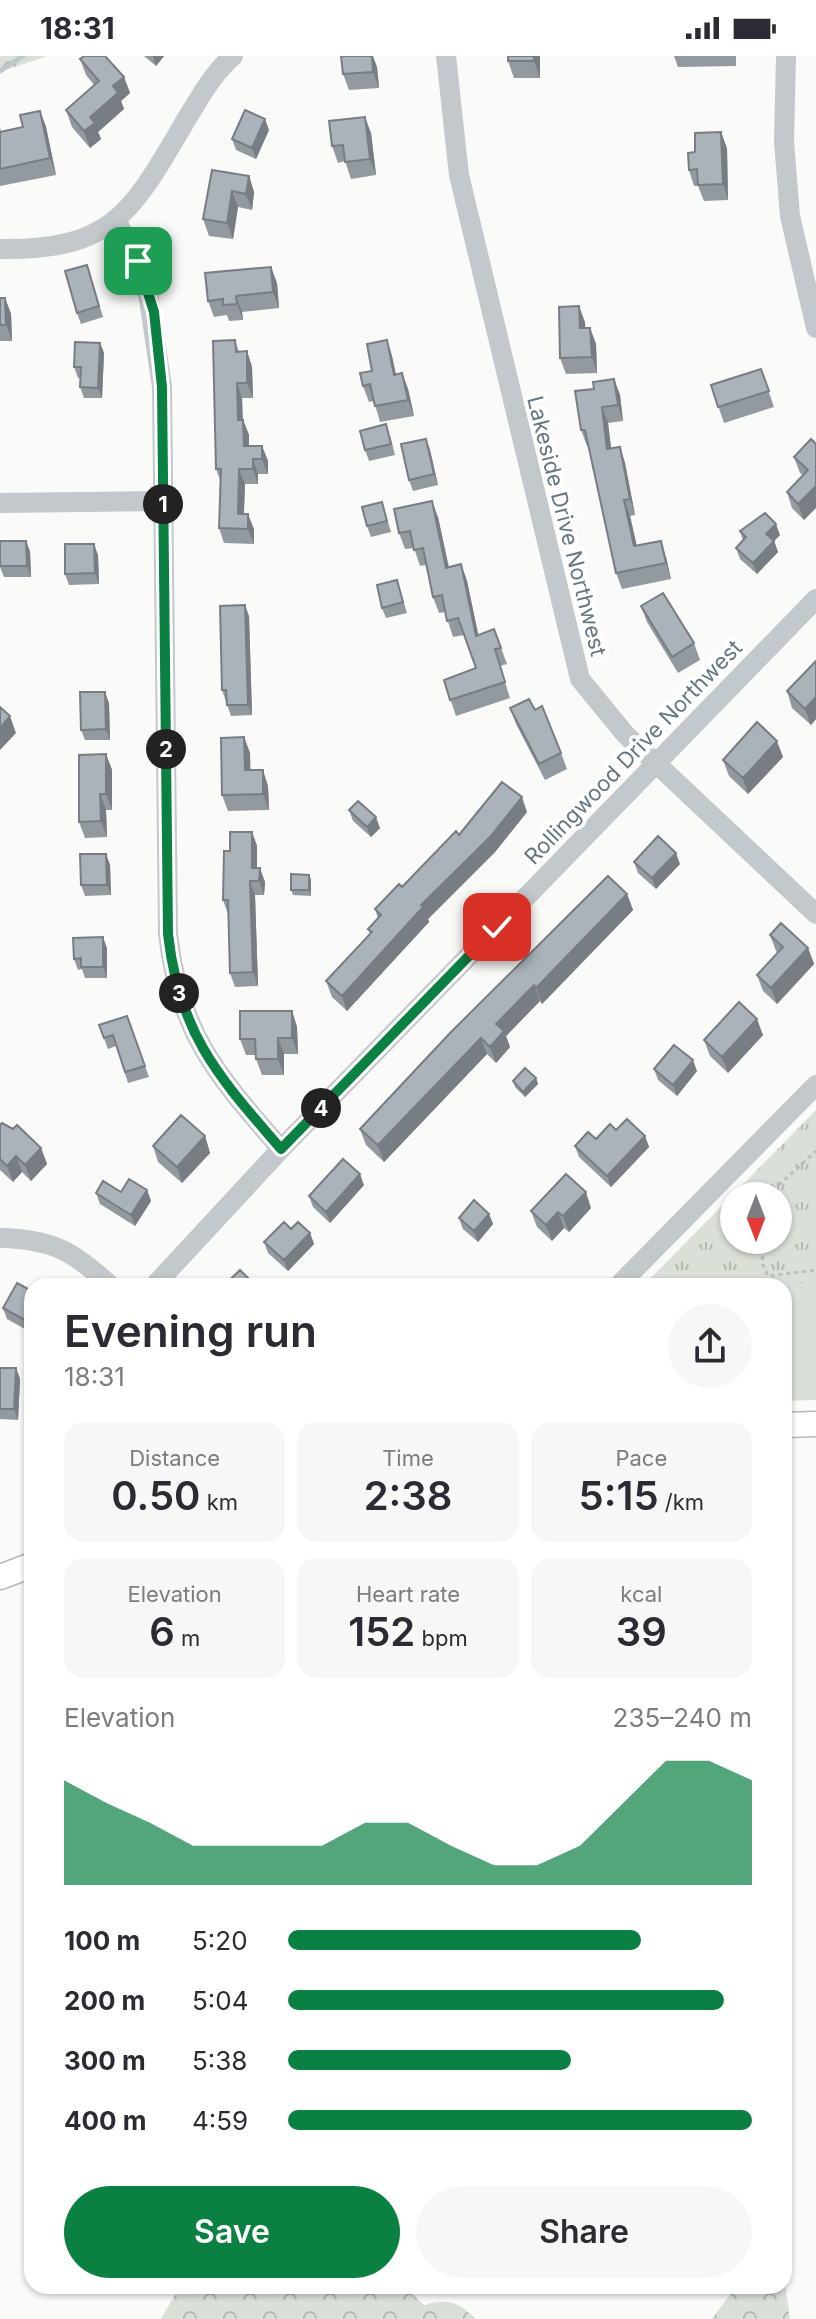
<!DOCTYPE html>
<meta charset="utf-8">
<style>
body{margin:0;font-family:Inter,sans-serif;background:#f7f7f7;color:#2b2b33;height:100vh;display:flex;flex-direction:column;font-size:30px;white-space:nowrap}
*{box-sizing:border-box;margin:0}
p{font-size:26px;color:#7c7c81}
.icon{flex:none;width:44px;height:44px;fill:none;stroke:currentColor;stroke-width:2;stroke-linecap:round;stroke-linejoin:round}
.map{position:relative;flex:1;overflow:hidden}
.panel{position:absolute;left:24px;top:1222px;width:768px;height:1016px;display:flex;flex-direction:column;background:#fff;border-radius:24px;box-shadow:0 2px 6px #0004}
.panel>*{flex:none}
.needle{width:52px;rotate:180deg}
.tools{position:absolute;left:720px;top:1126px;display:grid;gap:16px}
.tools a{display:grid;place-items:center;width:72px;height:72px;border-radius:50%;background:#fff;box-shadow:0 2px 6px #0004;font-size:40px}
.pin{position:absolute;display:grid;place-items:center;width:68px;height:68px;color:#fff;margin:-34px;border-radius:16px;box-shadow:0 4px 12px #0006}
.km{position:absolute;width:40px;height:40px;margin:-20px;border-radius:50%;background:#222;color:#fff;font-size:22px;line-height:40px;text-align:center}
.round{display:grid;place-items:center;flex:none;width:84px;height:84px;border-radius:42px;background:#f7f7f7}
.overview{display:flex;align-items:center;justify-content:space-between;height:136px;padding:0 40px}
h1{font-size:44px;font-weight:600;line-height:60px}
.stats{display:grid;grid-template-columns:repeat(3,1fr);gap:12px;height:136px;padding:8px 40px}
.stats div{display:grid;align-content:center;border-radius:20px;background:#f7f7f7;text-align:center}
.stats b{font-size:40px;font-weight:600}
.stats small{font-size:22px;font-weight:400}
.stats p{font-size:22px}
.chart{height:224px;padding:16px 40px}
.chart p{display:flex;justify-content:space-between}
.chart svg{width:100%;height:144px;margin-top:8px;fill:#0b8043;opacity:.7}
.button{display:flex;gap:16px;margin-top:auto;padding:16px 40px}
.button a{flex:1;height:92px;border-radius:48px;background:#0b8043;color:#fff;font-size:32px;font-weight:600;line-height:92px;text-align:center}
.button a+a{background:#f7f7f7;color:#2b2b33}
ul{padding:0 40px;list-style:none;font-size:26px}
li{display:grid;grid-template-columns:128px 96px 1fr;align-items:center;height:60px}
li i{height:20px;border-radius:10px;background:#0b8043}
.status{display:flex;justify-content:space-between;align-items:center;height:56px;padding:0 40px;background:#fff;direction:ltr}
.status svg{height:22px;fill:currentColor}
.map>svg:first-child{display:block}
.forest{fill:url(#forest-crowns)}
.park{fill:url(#park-tufts);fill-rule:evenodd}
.pitch{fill:#dadfd7}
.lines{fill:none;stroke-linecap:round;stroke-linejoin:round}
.stream{stroke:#bbc7cb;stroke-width:5}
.major-casing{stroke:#b5babe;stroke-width:27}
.path{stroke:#bbbfc2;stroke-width:3;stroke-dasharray:4 4;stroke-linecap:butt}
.minor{stroke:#c3c8cc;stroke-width:20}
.major{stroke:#fff;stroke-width:24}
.wall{fill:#929a9f}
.shaded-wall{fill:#777d82}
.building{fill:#aab3b9;stroke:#777d82;stroke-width:2}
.route-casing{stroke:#fff;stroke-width:16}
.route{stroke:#0b8043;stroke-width:10}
.labels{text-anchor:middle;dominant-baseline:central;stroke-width:8;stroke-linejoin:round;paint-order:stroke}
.street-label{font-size:22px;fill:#657683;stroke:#fff}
</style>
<div class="status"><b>18:31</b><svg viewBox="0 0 49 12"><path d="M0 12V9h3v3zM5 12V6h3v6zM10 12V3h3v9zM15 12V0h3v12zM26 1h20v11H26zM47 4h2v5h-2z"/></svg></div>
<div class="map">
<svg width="816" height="2263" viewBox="0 0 816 2263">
<defs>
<pattern id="forest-crowns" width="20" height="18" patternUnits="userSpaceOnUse" patternTransform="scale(2)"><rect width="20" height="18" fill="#dadfd7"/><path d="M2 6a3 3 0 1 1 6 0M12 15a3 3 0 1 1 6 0" fill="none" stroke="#b4b9b4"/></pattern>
<pattern id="park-tufts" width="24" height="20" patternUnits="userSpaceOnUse" patternTransform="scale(2)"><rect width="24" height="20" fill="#dadfd7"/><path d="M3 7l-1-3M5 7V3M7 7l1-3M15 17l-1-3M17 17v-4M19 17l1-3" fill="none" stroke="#b4b9b4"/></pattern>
</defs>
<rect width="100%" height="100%" fill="#fafaf8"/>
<path class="forest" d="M0 0H47L0 16Z
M784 2219 790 2263H712L736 2230H784Z
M180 2230H408V2234L424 2249C447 2242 459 2246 476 2263H161Z"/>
<path class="park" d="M816 1054V1344L784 1345V1230H643ZM734 1140H778V1184H734Z"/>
<path class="pitch" d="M816 1225V1319L784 1322 782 1230Z"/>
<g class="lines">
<path class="stream" d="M0 15 23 0"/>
<g class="major-casing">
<path id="major" d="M784 1369 816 1368
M0 1521 32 1509"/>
</g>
<path class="path" d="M767 1140 816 1095
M764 1184 762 1207 768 1220 816 1214"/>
<path class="minor" d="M446 0 459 119 580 623 625 678 816 858
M786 0 784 86 790 160 816 272
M117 165 147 230 162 331 168 878C179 978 218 1020 281 1093
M0 193C118 195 134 151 189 59 202 38 214 16 233 0
M0 447 163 445
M0 1182C52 1183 73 1195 111 1230
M154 1230 281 1093 816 543
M618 1230 816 1029"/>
<use href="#major" class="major"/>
</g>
<path class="wall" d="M144 0H164L156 10Z
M540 0V22H514L508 5Z
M674 0H736V10L678 11Z
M80 3 124 21 130 37 121 45 124 53 98 76 101 83 90 92 72 71 66 54 95 30 86 19Z
M377 11 379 32 349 34 343 18Z
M40 55 46 71 56 119 0 130V71L1 76 23 71Z
M269 74 256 103 236 94 232 83Z
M371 77 376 119 351 123 345 105 338 107 332 90Z
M727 92 728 144 704 145 698 130H694L689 114Z
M249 120 254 136 252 154 238 151 233 183 209 180 203 163Z
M87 209 103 261 81 268 77 257Z
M277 227 279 252 242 256 243 264 229 265 227 259 214 261 208 245Z
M0 242H5L11 258 12 285H0Z
M585 266V272H590L596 288 597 317 566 318 560 302Z
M235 284 239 296 247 295 252 311 253 342H242L243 364 249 379V390H262L268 405V418H258V428H245L244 458 254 473V488L224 487 219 472 220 424 216 413Z
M387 284 392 300 396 318 402 317 408 333 414 360 380 366 374 345 369 346 363 330Z
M100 287 104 297 102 342H84L80 331 81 322H78L74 311Z
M761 313 774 351 724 367 711 329Z
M614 323 620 339 623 365 608 367 611 392 620 391 625 407 635 459 630 460 637 490 666 501 671 523 622 533 616 517 589 390H587L581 374 594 333Z
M390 379 395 399 369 405 365 394Z
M426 383 430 394 438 429 413 435 409 424Z
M816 388 804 464 792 452 787 436 803 419 800 417 794 401Z
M382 446 391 476 371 481 367 470Z
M438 461 449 511 461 508 467 525 478 579 494 573 507 608 500 610 510 642 456 660 444 624 476 612 464 579 453 581 445 556 439 557 433 541 426 509 420 510 414 492 405 493 399 477Z
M740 475 780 479 774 485 778 496 757 518 740 503 736 492 743 485Z
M0 485 30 495 31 521H4L0 511Z
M98 499 99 528 69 529 65 518Z
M397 524 407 557 386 562 382 552Z
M641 550 694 587 700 604 678 617 647 566Z
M249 560 252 659 231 660 222 634Z
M816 605V663L811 669 792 652 787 635Z
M109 647 110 684H85L81 674Z
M510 652 535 654 561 697 567 713 545 724 516 668Z
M244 681 250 697V714L268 730 269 754 228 755 222 739Z
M106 698 112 714V754H106L107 781 85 782 79 766Z
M783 701 748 738 729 720 723 704Z
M349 754 380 772 371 781 353 765Z
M527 756 495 796 428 863 429 866 347 955 332 941 326 925 370 878 368 873 378 862 375 853 402 831 459 779Z
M252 776 257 790V812L265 826 264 839H255L258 930 235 931 230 917 228 858 223 844 230 795Z
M106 798 110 809 111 839 85 840 81 829Z
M634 806 680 808 656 833 638 817Z
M309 819 311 824V840L293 839 291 834Z
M627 838 633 854 542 948 540 945 506 980 510 991 496 1007 487 998 384 1106 366 1089 360 1073Z
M770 879 808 892 814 908 777 948 763 935 757 919 778 897 776 895Z
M107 892V922H85L82 913 78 914 74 903Z
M292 955 297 971 298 998H284V1019H262L256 1003V999H246L240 983Z
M127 960 149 1021 128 1027 116 990 108 993 99 969Z
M763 979 728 1017 710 1000 704 984Z
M654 1013 697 1015 677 1040 658 1024Z
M536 1022 538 1028 525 1041 515 1031 513 1025Z
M0 1069 41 1092 47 1108 31 1125 22 1116 13 1126 0 1114Z
M205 1080 210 1097 182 1127 158 1106 153 1090Z
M645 1080 649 1091 611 1131 579 1101 575 1090 596 1083Z
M364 1129 330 1167 313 1151 309 1140Z
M147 1134 151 1145 135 1170 100 1148 96 1137Z
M591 1152 569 1176 564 1172 552 1185 537 1171 531 1155Z
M489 1158 493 1168 478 1186 463 1173 459 1162Z
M291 1173 310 1177 314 1188 288 1215 268 1197 264 1186Z
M32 1235V1277L7 1263 3 1252Z
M0 1312H16L20 1323 18 1364 0 1363Z"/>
<path class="shaded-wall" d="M153 0H164L156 10Z
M372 0H373L377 11 379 32 373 16Z
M534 0H540V22L534 5Z
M124 21 130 37 121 45 124 53 98 76 101 83 90 92 84 75 90 61 113 30Z
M40 55 46 71 56 119 50 102Z
M365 61 371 77 376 119 370 103Z
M265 63 269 74 256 103 252 92Z
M721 76 727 92 728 144 723 128Z
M249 120 254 136 252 154 246 138Z
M232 135 238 151 233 183 227 167Z
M271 211 277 227 279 252 273 236Z
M236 240 242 256 243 264 237 248Z
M5 242 11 258 12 285 6 269Z
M579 250 585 266 586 288 580 272Z
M590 272 596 288 597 317 592 301Z
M387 284 392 300 399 335 394 319Z
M100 287 104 297 102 342 98 332Z
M247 295 252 311 253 342 247 327Z
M402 317 408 333 414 360 408 344Z
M614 323 620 339 623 365 618 349Z
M237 327 242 342 243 379 238 364Z
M602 351 608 367 613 409 607 393Z
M243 364 249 379V405L244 390Z
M426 383 430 394 438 429 434 418Z
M262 390 268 405V418L262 403Z
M620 391 625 407 635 459 630 443Z
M253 403 258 418V428L253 413Z
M239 413 245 428 243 473 238 458Z
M816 430V452L804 464 798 448Z
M624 444 630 460 640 506 634 490Z
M432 445 438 461 452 528 446 512Z
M248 458 254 473V488L248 473Z
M776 468 780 479 774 485 778 496 757 518 753 507 766 478Z
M26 485 30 495 31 521 27 510Z
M661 485 666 501 671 523 666 507Z
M94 488 98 499 99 528 95 517Z
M461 508 467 525 482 596 476 580Z
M245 549 249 560 252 659 248 649Z
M105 636 109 647 110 684 106 673Z
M816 641V663L811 669 805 653Z
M10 660 16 677 0 694V672Z
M244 681 250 697 251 731 245 714Z
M777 685 783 701 748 738 743 722Z
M106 698 112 714V754L106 738Z
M263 714 268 730 269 754 263 738Z
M100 738 106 754 107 781 101 765Z
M522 741 527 756 495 796 428 863 429 866 347 955 342 940 421 849Z
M376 761 380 772 371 781 367 771Z
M252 776 257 790V826L252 812Z
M676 797 680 808 656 833 652 822Z
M106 798 110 809 111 839 107 829Z
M260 812 265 826 264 839 259 825Z
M309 819 311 824V840L309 834Z
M250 825 255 839 258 930 253 916Z
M627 838 633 854 542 948 536 932Z
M103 881 107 892V922L103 911Z
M808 892 814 908 777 948 771 932Z
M534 929 540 945 506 980 510 991 496 1007 490 991 496 968Z
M292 955 297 971 298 998 292 982Z
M757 963 763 979 728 1017 722 1001Z
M278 982 284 998V1019L278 1003Z
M481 982 487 998 384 1106 378 1089Z
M693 1004 697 1015 677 1040 673 1029Z
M536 1022 538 1028 525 1041 523 1036Z
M205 1080 210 1097 182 1127 177 1111Z
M645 1080 649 1091 611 1131 607 1120Z
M41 1092 47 1108 31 1125 25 1109Z
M16 1100 22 1116 13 1126 7 1110Z
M360 1118 364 1129 330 1167 326 1156Z
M147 1134 151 1145 135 1170 131 1159Z
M586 1136 591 1152 569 1176 563 1160Z
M558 1156 564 1172 552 1185 546 1169Z
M489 1158 493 1168 478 1186 474 1175Z
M310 1177 314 1188 288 1215 284 1204Z
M16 1312 20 1323 18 1364 14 1353Z"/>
<path class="building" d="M84 0H105L124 21 113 30 118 37 90 61 95 67 84 75 66 54 99 25 80 3Z
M341 0H372L373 16 343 18Z
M508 0H534V5H508Z
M245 54 265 63 252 92 232 83Z
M40 55 50 102 0 113V76L23 71 20 59Z
M365 61 370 103 345 106 343 89 332 90 329 65Z
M721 76 723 128 698 129 697 113 689 114 688 97 695 96V77Z
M212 114 249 120 246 138 232 135 227 167 203 163Z
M87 209 99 250 77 257 65 215Z
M271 211 273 236 236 240 237 248 223 249V243L208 245 205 217Z
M0 242H5L6 269H0Z
M579 250 580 272H590L592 301 560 302 559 251Z
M235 284 236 296 247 295V327H237L238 364H243L244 390H262V403H253V413H239L238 458H248V473L219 472 221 413H216L213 285Z
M387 284 394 319 402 317 408 344 375 350 370 328 363 330 360 317 372 315 367 288Z
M75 286 100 287 98 332 80 331 81 311H74Z
M761 313 769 335 718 351 711 329Z
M614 323 618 349 602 351 607 393 620 391 630 443 624 444 634 490 661 485 666 507 616 517 585 374H581L575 335 594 333 593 326Z
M386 368 391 388 365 394 360 375Z
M426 383 434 418 409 424 401 388Z
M811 383 816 388V430L798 448 787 436 808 414 794 401Z
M432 445 446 512 461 508 476 580 494 573 501 592 495 593 505 626 450 644 444 624 476 612 458 562 447 565 442 539 433 541 423 492 414 494 410 475 399 477 394 453Z
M382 446 387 465 367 470 362 451Z
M765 457 776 468 766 478 774 485 753 507 736 492 746 481 740 475Z
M0 485H26L27 510H0Z
M65 488H94L95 517 65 518Z
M397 524 403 546 382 552 377 529Z
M663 537 694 587 672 601 641 550Z
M245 549 248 649H227L226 634H222L220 550Z
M816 605V641L805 653 787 635Z
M80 636H105L106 673 81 674Z
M529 643 535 654 542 650 561 697 539 708 510 652Z
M0 651 10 660 0 672Z
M757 666 777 685 743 722 723 704Z
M244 681 245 714H263V738L222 739 221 682Z
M106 698V738H100L101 765 79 766V699Z
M502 726 522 741 490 781 421 849 423 851 342 940 326 925 372 876 368 873 381 859 375 853 399 828 402 831 456 775 459 779Z
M358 745 376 761 367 771 349 754Z
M230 776H252V812H260L259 825H250L253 916 230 917 228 844H223L224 795H230Z
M658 780 676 797 652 822 634 806Z
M80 798H106L107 829H81Z
M291 818 309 819V834H291Z
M608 820 627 838 536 932 534 929 496 968 504 975 490 991 481 982 378 1089 360 1073 451 976Z
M781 867 808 892 771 932 757 919 783 891 770 879Z
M103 881V911H81V902L74 903 73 882Z
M739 946 757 963 722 1001 704 984Z
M240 955H292V982H278V1003H256L255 983H240Z
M127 960 145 1010 125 1016 113 979 104 982 99 969Z
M674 989 693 1004 673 1029 654 1013Z
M525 1012 536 1022 523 1036 513 1025Z
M181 1059 205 1080 177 1111 153 1090Z
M627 1063 645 1080 607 1120 575 1090 588 1076 596 1083 610 1068 616 1074Z
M2 1067 13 1073 17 1069 41 1092 25 1109 16 1100 7 1110 0 1103V1069Z
M343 1103 360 1118 326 1156 309 1140Z
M566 1118 586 1136 563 1160 558 1156 546 1169 531 1155Z
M129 1123 147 1134 131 1159 96 1137 103 1125 121 1136Z
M474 1144 489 1158 474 1175 459 1162Z
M284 1166 291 1173 298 1166 310 1177 284 1204 264 1186Z
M240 1214 256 1230H223Z
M17 1227 32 1235V1268L3 1252Z
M0 1312H16L14 1353H0Z"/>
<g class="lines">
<g class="route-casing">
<path id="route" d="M138 205 154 256 162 331 168 878C179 978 218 1020 281 1093L497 871"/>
</g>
<use href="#route" class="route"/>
</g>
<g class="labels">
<g class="street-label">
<text transform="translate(567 470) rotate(76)">Lakeside Drive Northwest</text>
<text transform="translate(633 696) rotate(-46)">Rollingwood Drive Northwest</text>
</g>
</g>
</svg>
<div class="tools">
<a><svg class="needle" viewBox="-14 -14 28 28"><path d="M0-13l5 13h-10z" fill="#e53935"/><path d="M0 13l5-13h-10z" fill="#7c7c81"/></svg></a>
</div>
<div class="pin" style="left:138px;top:205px;background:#1e9e55"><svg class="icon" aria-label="arrive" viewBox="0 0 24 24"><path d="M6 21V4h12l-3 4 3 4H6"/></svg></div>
<div class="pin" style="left:497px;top:871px;background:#d93025"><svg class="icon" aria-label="check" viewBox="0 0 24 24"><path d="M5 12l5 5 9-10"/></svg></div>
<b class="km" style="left:163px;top:448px">1</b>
<b class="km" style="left:166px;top:693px">2</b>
<b class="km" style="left:179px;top:937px">3</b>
<b class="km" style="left:321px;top:1052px">4</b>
<section class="panel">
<div class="overview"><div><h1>Evening run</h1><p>18:31</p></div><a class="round"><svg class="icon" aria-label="share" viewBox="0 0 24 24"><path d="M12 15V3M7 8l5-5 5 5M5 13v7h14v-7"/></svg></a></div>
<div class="stats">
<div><p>Distance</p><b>0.50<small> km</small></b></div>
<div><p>Time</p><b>2:38</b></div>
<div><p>Pace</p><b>5:15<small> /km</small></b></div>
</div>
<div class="stats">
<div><p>Elevation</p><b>6<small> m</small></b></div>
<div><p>Heart rate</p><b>152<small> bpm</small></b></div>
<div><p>kcal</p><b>39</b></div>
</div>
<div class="chart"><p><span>Elevation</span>235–240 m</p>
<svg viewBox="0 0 160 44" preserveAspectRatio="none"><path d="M0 44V12L10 19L20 25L30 32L40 32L50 32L60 32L70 25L80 25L90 32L100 38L110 38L120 32L130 19L140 6L150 6L160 12V44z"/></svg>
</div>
<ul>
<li><b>100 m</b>5:20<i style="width:76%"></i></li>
<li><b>200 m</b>5:04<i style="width:94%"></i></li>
<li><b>300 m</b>5:38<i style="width:61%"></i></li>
<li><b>400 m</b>4:59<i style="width:100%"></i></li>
</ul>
<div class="button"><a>Save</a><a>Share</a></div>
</section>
</div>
